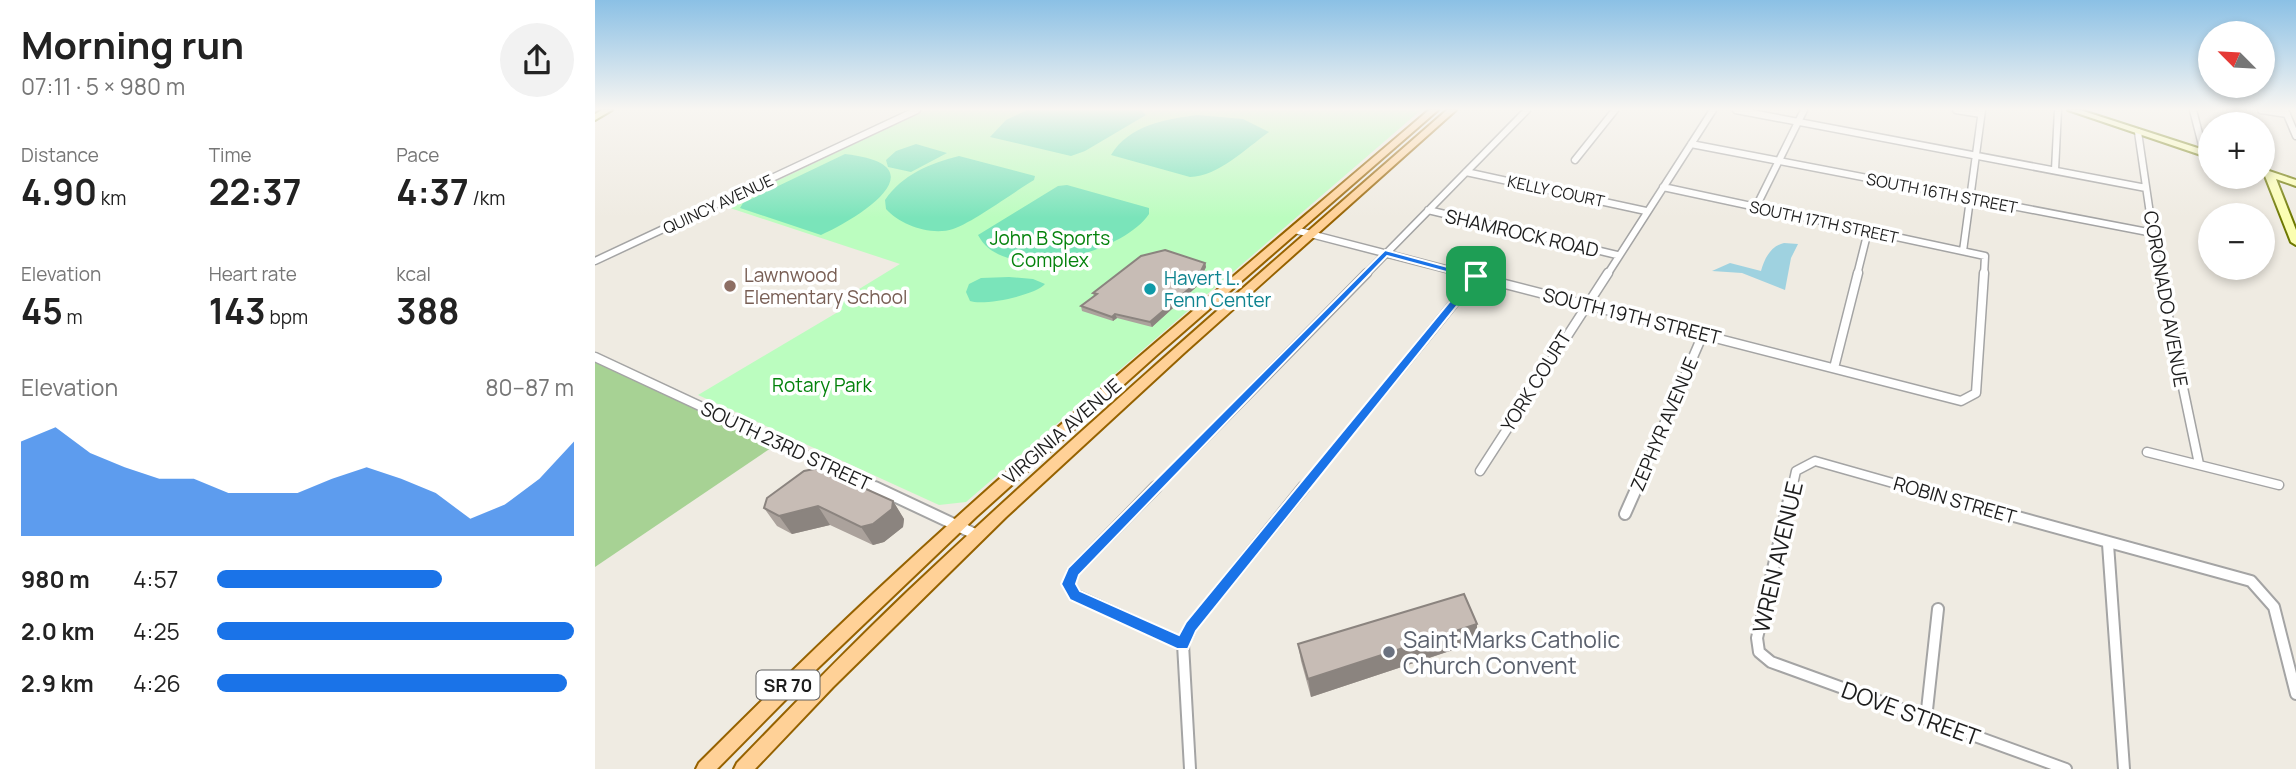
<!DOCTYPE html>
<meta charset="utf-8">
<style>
body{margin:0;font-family:Manrope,sans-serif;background:#f2f2f2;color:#222;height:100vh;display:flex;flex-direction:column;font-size:26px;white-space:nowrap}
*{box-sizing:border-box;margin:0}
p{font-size:23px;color:#767676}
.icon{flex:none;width:38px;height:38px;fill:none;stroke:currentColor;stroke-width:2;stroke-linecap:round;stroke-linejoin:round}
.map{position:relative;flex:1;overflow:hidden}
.details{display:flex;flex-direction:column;background:#fff;width:595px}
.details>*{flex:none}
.needle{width:46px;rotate:294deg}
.controls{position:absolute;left:1603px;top:21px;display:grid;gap:14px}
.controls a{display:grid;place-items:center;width:77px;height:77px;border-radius:50%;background:#fff;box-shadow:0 4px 10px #0003;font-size:35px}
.pin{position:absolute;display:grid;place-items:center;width:60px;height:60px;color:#fff;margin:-30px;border-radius:14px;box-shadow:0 4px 10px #0006}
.round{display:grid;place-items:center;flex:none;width:74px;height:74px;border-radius:37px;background:#f2f2f2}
.headline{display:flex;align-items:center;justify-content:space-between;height:119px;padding:0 21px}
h1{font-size:38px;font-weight:700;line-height:52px}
.stats{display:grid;grid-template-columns:repeat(3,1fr);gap:10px;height:119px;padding:7px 21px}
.stats div{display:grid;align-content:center}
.stats b{font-size:35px;font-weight:700}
.stats small{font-size:19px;font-weight:400}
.stats p{font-size:19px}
.chart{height:196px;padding:14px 21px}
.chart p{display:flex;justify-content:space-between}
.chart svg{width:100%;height:126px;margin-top:7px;fill:#1a73e8;opacity:.7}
ul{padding:0 21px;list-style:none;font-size:23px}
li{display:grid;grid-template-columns:112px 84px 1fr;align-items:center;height:52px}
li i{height:18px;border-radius:9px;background:#1a73e8}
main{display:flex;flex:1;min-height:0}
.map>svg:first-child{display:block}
.forest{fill:#a7d294}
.park{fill:#bbfdbf}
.pitch{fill:#7ae4ba}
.water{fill:#9fd2e0}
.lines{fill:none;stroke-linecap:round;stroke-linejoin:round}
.street-far2-casing{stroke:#a4a4a4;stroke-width:9}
.street-far1-casing{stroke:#a4a4a4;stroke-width:11}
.street-casing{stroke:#a4a4a4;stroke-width:14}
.secondary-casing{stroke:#6d7800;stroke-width:4}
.primary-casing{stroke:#966200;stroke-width:4}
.street-far2{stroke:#fff;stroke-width:6}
.street-far1{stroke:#fff;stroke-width:8}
.street{stroke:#fff;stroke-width:10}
.secondary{fill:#fbfeb1;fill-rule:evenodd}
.primary{fill:#ffd197;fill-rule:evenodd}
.wall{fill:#aba29c}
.shaded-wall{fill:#8b847f}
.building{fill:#c7bcb5;stroke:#8b847f;stroke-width:2}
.route{fill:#1a73e8;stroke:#fff;stroke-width:2;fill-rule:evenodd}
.education-dot{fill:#8d6e63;stroke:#fff;stroke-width:2.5}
.culture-dot{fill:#0f9aa8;stroke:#fff;stroke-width:2.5}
.worship-dot{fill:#6b7280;stroke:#fff;stroke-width:2.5}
.labels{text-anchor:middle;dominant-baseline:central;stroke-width:7;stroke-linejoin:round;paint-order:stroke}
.far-street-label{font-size:16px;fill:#1d1d1d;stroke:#fff}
.shield{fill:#fff;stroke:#616161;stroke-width:2}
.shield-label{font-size:18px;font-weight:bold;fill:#1d1d1d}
.street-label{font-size:19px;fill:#1d1d1d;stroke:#fff}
.park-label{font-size:19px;fill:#04820c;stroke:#fff}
.education-label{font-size:19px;fill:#785e54;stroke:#fff;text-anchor:start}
.culture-label{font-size:19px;fill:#0d838f;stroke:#fff;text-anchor:start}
.near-street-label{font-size:23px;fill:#1d1d1d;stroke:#fff}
.near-worship-label{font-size:23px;fill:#5b616d;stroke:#fff;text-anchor:start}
</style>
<main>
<section class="details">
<div class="headline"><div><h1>Morning run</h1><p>07:11 · 5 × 980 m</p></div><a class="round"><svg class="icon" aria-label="share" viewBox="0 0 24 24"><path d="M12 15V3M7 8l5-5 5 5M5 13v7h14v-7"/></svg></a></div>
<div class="stats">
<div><p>Distance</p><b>4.90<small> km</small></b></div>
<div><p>Time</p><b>22:37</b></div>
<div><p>Pace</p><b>4:37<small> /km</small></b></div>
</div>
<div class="stats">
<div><p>Elevation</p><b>45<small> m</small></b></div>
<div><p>Heart rate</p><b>143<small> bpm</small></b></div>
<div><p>kcal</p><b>388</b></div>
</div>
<div class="chart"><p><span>Elevation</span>80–87 m</p>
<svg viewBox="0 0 160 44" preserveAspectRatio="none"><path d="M0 44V11L10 6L20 15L30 20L40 24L50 24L60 29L70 29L80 29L90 24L100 20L110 24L120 29L130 38L140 33L150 24L160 11V44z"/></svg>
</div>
<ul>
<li><b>980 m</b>4:57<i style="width:63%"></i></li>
<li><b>2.0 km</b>4:25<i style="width:100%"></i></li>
<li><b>2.9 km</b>4:26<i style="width:98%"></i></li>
</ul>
</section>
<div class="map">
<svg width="1701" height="769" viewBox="0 0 1701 769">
<rect width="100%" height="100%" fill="#efebe2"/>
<path class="forest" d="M0 362 179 446 0 567Z"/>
<path class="park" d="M312 110H826L371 502 344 505 103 395 248 309 238 305 305 264 129 206 291 129 280 125Z"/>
<path class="pitch" d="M432 110H546L551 115 490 151 476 156 395 137 411 120Z
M603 115 648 119 674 132C650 149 624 176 595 177L516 155C534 125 571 119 603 115Z
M321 144 352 153 316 172 293 167 291 160 301 151Z
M250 154C347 165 266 217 226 235L145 208 148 203Z
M364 156 440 176 439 180C417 193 380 221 358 229 336 236 305 225 291 209L290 200C308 174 334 164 364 156Z
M472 185 554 208V214C528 253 410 287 383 235L463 186Z
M414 277 438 279 450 284C441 295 389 306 375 301L371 292 374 284 386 278Z"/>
<path class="water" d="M1189 243 1203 244 1196 258 1190 290 1147 273 1117 271 1135 263 1166 271C1169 260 1175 246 1189 243Z"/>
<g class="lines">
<g class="street-far2-casing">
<path id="street-far2" d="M1141 110 1551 188
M1361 110 1386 114
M1598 110 1609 153
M1666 110 1692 114
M1690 110 1701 136
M1543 132 1564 275
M1096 144 1558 233
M980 160 1020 110
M1460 170 1463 110
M871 172 1051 211
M1068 187 1390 256 1389 275
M1161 207 1209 110
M833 210 1022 255
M700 230 874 275
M1368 251 1387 110
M0 261 322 110
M770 275 932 110
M1012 275 1118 110
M1262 275 1273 231"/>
</g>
<g class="street-far1-casing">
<path id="street-far1" d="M867 273 1366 401 1381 393 1389 273
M1564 273 1604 464
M0 357 283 489
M1239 368 1263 273
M1552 452 1684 485
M885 471 1013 273
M560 489 772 273
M708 489 881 276
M1041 489 1108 334
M1197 489 1201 471 1220 461 1319 489"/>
</g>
<g class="street-casing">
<path id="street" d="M280 487 382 535
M561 487 478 572 474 585 480 595 588 644
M1197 487 1162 638 1164 652 1176 662 1471 769
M1313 487 1656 581 1679 607 1701 694
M1030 514 1042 487
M1513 544 1529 769
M1331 719 1343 609
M595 769 588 644 596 627 709 487"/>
</g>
<g class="secondary-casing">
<path id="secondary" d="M7 110H17L0 120V114Z
M1473 110H1485L1615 152V158Z
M1671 170 1701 180V186L1681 179 1701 230V245L1696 242 1670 176 1668 175V171Z"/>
</g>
<g class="primary-casing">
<path id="primary" d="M834 110H843L564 353 381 517 203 687 122 769H101L104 763C161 706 219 649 279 593 458 426 648 269 834 110Z
M852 110H861L589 353 411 517 238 687 160 769H139L142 763C198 705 255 646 314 590 489 425 671 268 852 110Z"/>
</g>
<use href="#street-far2" class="street-far2"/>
<use href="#street-far1" class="street-far1"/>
<use href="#street" class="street"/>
<use href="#secondary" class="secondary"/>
<use href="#primary" class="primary"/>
</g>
<path class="wall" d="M610 263 611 267 608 274 609 280 557 327 522 318 518 321 487 311 486 306 499 296 498 293Z
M298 501 309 519 308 527 289 542 278 545 235 525 197 534 182 526 169 508Z
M882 642 716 697 706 661 703 644Z"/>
<path class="shaded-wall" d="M610 263 611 267 607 275 606 271Z
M609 276V280L557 327 555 322Z
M520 314 522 318 518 321 517 317Z
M298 501 309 519 308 527 289 542 278 545 266 527Z
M223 506 235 525 197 534 184 516Z
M882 624V642L716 697 713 679Z"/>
<path class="building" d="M570 250 610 263 606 271 609 276 555 322 520 314 517 317 486 306 502 294 498 293 546 256Z
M224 468 298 501 297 509 278 524 266 527 223 506 184 516 169 508 172 498 209 471Z
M869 594 882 624 713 679 703 644Z"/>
<linearGradient id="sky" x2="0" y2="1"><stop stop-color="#8bc0e5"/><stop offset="0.5" stop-color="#f8f6f2"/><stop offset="1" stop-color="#f8f6f2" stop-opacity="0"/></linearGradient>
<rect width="1701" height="218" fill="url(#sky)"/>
<path class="route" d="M790 250 886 276 601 631 593 649H582L475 600 466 584 473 568ZM792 256 874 278 591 622 584 635 485 591 481 584 484 575Z"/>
<circle class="education-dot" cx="135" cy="286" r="7"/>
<circle class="culture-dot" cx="555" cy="289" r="7"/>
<circle class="worship-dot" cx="794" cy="652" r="7"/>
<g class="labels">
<g class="far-street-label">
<text transform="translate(961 191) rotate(12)">KELLY COURT</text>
<text transform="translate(1347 193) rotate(11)">SOUTH 16TH STREET</text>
<text transform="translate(123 204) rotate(-25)">QUINCY AVENUE</text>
<text transform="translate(1229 222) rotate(12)">SOUTH 17TH STREET</text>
</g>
<rect class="shield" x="161.5" y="670.5" width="63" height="29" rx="5"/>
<g class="shield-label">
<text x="193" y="685">SR 70</text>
</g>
<g class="street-label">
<text transform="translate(927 233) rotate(13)">SHAMROCK ROAD</text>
<text transform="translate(1571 299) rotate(80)">CORONADO AVENUE</text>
<text transform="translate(1037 316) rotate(14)">SOUTH 19TH STREET</text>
<text transform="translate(941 381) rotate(-58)">YORK COURT</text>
<text transform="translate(1069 424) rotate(-67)">ZEPHYR AVENUE</text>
<text transform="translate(467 431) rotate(-41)">VIRGINIA AVENUE</text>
<text transform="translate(191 446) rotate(25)">SOUTH 23RD STREET</text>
<text transform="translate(1360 500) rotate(16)">ROBIN STREET</text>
</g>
<g class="park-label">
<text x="455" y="238">John B Sports<tspan x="455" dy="22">Complex</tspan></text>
<text x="227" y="385">Rotary Park</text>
</g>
<g class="education-label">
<text x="149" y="275">Lawnwood<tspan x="149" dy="22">Elementary School</tspan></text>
</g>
<g class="culture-label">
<text x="569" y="278">Havert L.<tspan x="569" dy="22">Fenn Center</tspan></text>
</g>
<g class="near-street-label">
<text transform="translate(1182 557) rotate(-77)">WREN AVENUE</text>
<text transform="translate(1316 713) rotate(20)">DOVE STREET</text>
</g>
<g class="near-worship-label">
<text x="808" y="639">Saint Marks Catholic<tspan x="808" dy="26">Church Convent</tspan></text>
</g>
</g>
</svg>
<div class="controls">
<a><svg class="needle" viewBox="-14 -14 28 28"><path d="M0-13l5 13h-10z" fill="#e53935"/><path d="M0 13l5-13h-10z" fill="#767676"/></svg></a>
<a>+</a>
<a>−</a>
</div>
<div class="pin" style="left:881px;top:276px;background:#1e9e55"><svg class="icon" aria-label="arrive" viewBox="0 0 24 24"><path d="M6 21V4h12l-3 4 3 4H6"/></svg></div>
</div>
</main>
